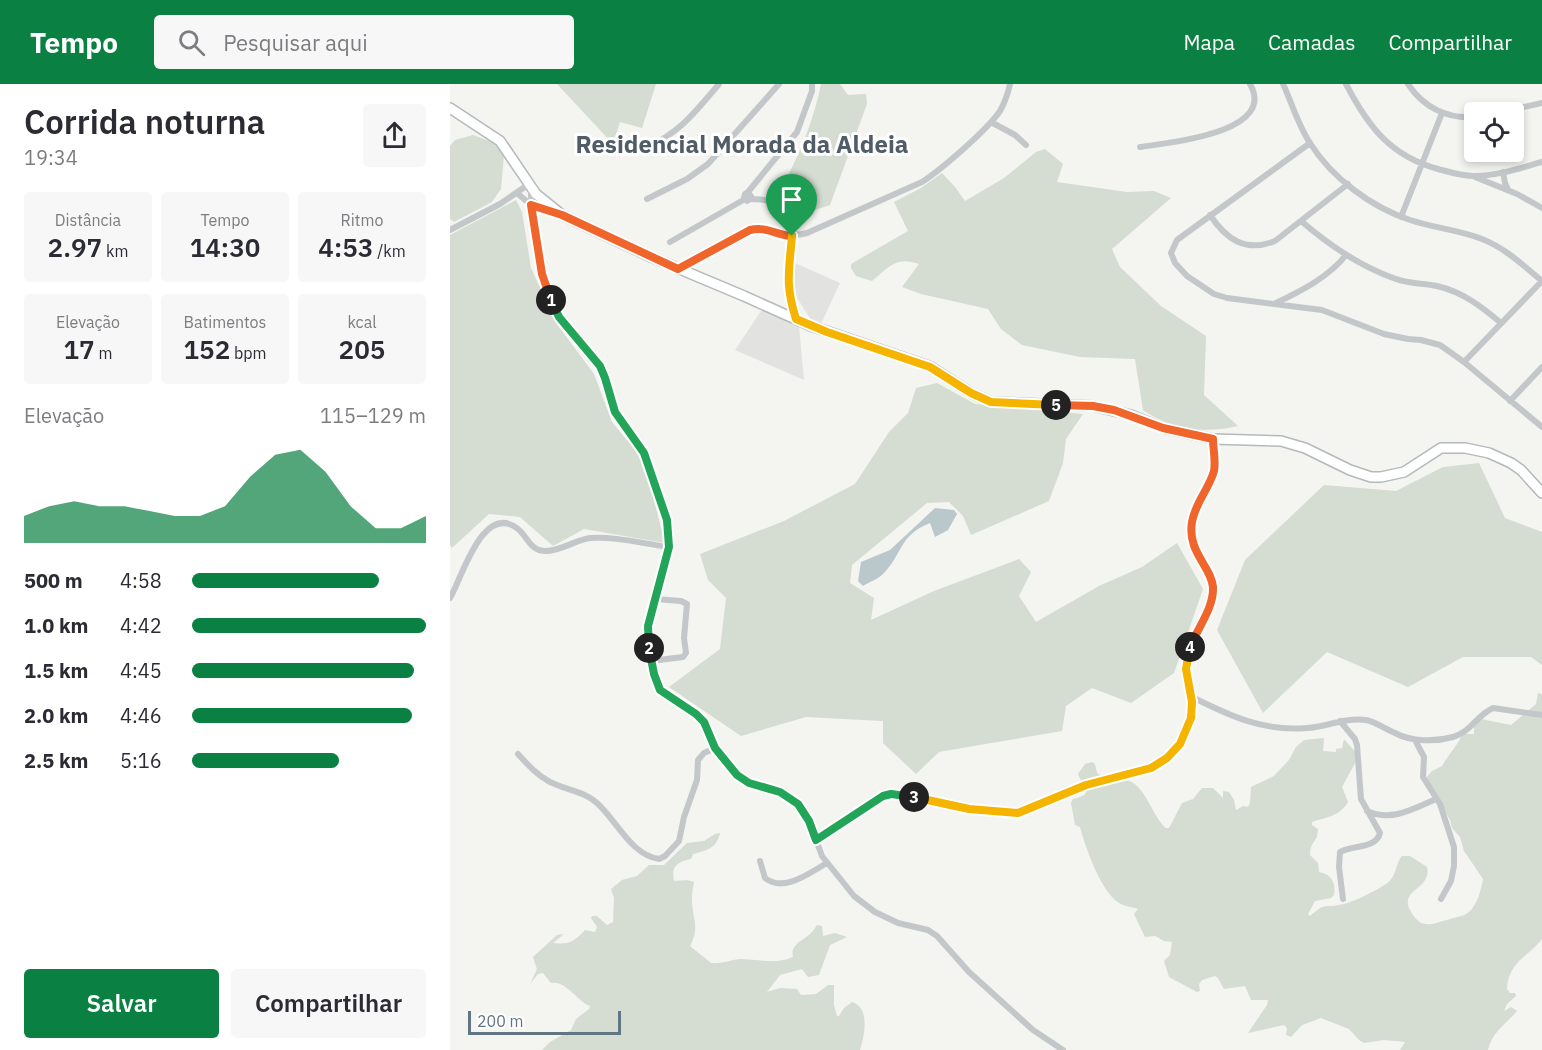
<!DOCTYPE html>
<html lang="pt">
<meta charset="utf-8">
<style>
body{margin:0;font-family:"IBM Plex Sans",sans-serif;background:#f7f7f7;color:#2b2b33;height:100vh;display:flex;flex-direction:column;font-size:22px;white-space:nowrap}
*{box-sizing:border-box;margin:0}
p{font-size:20px;color:#7c7c81}
.icon{flex:none;width:33px;height:33px;fill:none;stroke:currentColor;stroke-width:2;stroke-linecap:round;stroke-linejoin:round}
.map{position:relative;flex:1;overflow:hidden}
.side{display:flex;flex-direction:column;background:#fff;width:450px}
.side>*{flex:none}
.fabs{position:absolute;left:1014px;top:18px;display:grid;gap:12px}
.fabs a{display:grid;place-items:center;width:60px;height:60px;border-radius:6px;background:#fff;box-shadow:0 3px 9px #0003;font-size:30px}
.scale{position:absolute;left:18px;bottom:15px;width:153px;box-sizing:border-box;padding-left:6px;border:3px solid #627583;border-top:0;font-size:16px;line-height:21px;white-space:nowrap;color:#627583;-webkit-text-stroke:4px #fff;paint-order:stroke}
.pin{position:absolute;display:grid;place-items:center;width:51px;height:51px;color:#fff;margin:-62px -26px;border-radius:50% 50% 50% 0;rotate:-45deg;box-shadow:0 0 6px #0007}
.pin .icon{rotate:45deg}
.km{position:absolute;width:30px;height:30px;margin:-15px;border-radius:50%;background:#222;color:#fff;font-size:16px;line-height:30px;text-align:center}
.round{display:grid;place-items:center;flex:none;width:63px;height:63px;border-radius:6px;background:#f7f7f7}
.headline{display:flex;align-items:center;justify-content:space-between;height:102px;padding:0 24px}
h1{font-size:33px;font-weight:600;line-height:45px}
.metrics{display:grid;grid-template-columns:repeat(3,1fr);gap:9px;height:102px;padding:6px 24px}
.metrics div{display:grid;align-content:center;border-radius:6px;background:#f7f7f7;text-align:center}
.metrics b{font-size:26px;font-weight:600}
.metrics small{font-size:16px;font-weight:400}
.metrics p{font-size:16px}
.chart{height:168px;padding:12px 24px}
.chart p{display:flex;justify-content:space-between}
.chart svg{width:100%;height:108px;margin-top:6px;fill:#0b8043;opacity:.7}
.cta{display:flex;gap:12px;margin-top:auto;padding:12px 24px}
.cta a{flex:1;height:69px;border-radius:6px;background:#0b8043;color:#fff;font-size:24px;font-weight:600;line-height:69px;text-align:center}
.cta a+a{background:#f7f7f7;color:#2b2b33}
ul{padding:0 24px;list-style:none;font-size:20px}
li{display:grid;grid-template-columns:96px 72px 1fr;align-items:center;height:45px}
li i{height:15px;border-radius:8px;background:#0b8043}
header{display:flex;align-items:center;gap:36px;box-sizing:border-box;height:84px;padding:0 30px;background:#0b8043;color:#fff}
header strong{font-size:28px}
nav{display:flex;gap:33px;margin-inline-start:auto;font-size:21px}
.search{width:420px;height:54px;background:#f7f7f7;display:flex;align-items:center;gap:15px;box-sizing:border-box;padding:0 21px;border-radius:6px;color:#7c7c81;font-size:22px}
main{display:flex;flex:1;min-height:0}
.map>svg:first-child{display:block}
.built{fill:#e2e3e1}
.green{fill:#d5dcd1}
.water{fill:#bac7cb}
.lines{fill:none;stroke-linecap:round;stroke-linejoin:round}
.secondary-casing{stroke:#b3b9bd;stroke-width:12}
.street{stroke:#c4c7ca;stroke-width:6}
.secondary{stroke:#fff;stroke-width:9}
.split-1-casing{stroke:#fff;stroke-width:12}
.split-2-casing{stroke:#fff;stroke-width:12}
.split-3-casing{stroke:#fff;stroke-width:12}
.split-4-casing{stroke:#fff;stroke-width:12}
.split-5-casing{stroke:#fff;stroke-width:12}
.split-6-casing{stroke:#fff;stroke-width:12}
.split-1{stroke:#f0652b;stroke-width:8}
.split-2{stroke:#22a559;stroke-width:8}
.split-3{stroke:#22a559;stroke-width:8}
.split-4{stroke:#f5b400;stroke-width:8}
.split-5{stroke:#f0652b;stroke-width:8}
.split-6{stroke:#f5b400;stroke-width:8}
.labels{text-anchor:middle;dominant-baseline:central;stroke-width:6;stroke-linejoin:round;paint-order:stroke}
.quarter-label{font-size:24px;font-weight:bold;fill:#505d67;stroke:#fff}
</style>
<header>
<strong>Tempo</strong>
<div class="search"><svg class="icon" aria-label="search" viewBox="0 0 24 24"><circle cx="10" cy="10" r="6"/><path d="M15 15l6 6"/></svg>Pesquisar aqui</div>
<nav><a>Mapa</a><a>Camadas</a><a>Compartilhar</a></nav>
</header>
<main>
<section class="side">
<div class="headline"><div><h1>Corrida noturna</h1><p>19:34</p></div><a class="round"><svg class="icon" aria-label="share" viewBox="0 0 24 24"><path d="M12 15V3M7 8l5-5 5 5M5 13v7h14v-7"/></svg></a></div>
<div class="metrics">
<div><p>Distância</p><b>2.97<small> km</small></b></div>
<div><p>Tempo</p><b>14:30</b></div>
<div><p>Ritmo</p><b>4:53<small> /km</small></b></div>
</div>
<div class="metrics">
<div><p>Elevação</p><b>17<small> m</small></b></div>
<div><p>Batimentos</p><b>152<small> bpm</small></b></div>
<div><p>kcal</p><b>205</b></div>
</div>
<div class="chart"><p><span>Elevação</span>115–129 m</p>
<svg viewBox="0 0 160 44" preserveAspectRatio="none"><path d="M0 44V33L10 29L20 27L30 29L40 29L50 31L60 33L70 33L80 29L90 17L100 8L110 6L120 15L130 29L140 38L150 38L160 33V44z"/></svg>
</div>
<ul>
<li><b>500 m</b>4:58<i style="width:80%"></i></li>
<li><b>1.0 km</b>4:42<i style="width:100%"></i></li>
<li><b>1.5 km</b>4:45<i style="width:95%"></i></li>
<li><b>2.0 km</b>4:46<i style="width:94%"></i></li>
<li><b>2.5 km</b>5:16<i style="width:63%"></i></li>
</ul>
<div class="cta"><a>Salvar</a><a>Compartilhar</a></div>
</section>
<div class="map">
<svg width="1092" height="966" viewBox="0 0 1092 966">
<rect width="100%" height="100%" fill="#f4f4f0"/>
<path class="built" d="M345 179 390 199 370 242 361 236 344 209Z
M316 225 349 242 354 296 285 266 311 227Z"/>
<path class="green" d="M107 0H206L192 44 170 38 163 60Z
M371 0H390L398 11 416 10 417 20 380 121 356 129 328 109C347 78 364 36 371 0Z
M23 51 42 58 54 70 51 105 42 118 4 138 0 135V62L5 56Z
M595 65 613 80 607 98 677 108 704 107 721 114 662 165 670 183 711 222 756 252 754 311 788 342C753 350 722 346 693 326L685 275 630 273 572 261 551 245 538 225 471 210 452 203 469 180C446 172 439 183 422 197L406 192 401 184V180L458 147 444 118 471 104 492 89 505 103 515 117 554 94 586 68Z
M66 116 72 128 81 184 106 239 144 290 162 338 189 371 200 401 215 459 134 445 103 462 70 433 39 430 2 464 0 461V151Z
M487 299 525 320 633 330 616 355 613 379 599 417 521 451 513 432 499 418 477 419 402 481 400 499 424 514 421 536 484 507 569 475 581 488 569 512 586 538 649 502 692 483 727 459 753 505 724 589 681 619 642 604 616 622 612 647 489 668 466 690 433 659V637L356 633 291 652 219 603 270 565 276 514 258 496 250 470 334 437 405 400 439 348 458 329 466 304Z
M1029 379 1055 434 1092 448V581L1081 573H1013L958 603 877 568 813 629 767 546 795 476 874 401 946 407 993 383Z
M1088 609 1092 610V855C1077 874 1059 877 1057 905L1060 909H1065L1066 912 1057 920 1054 927 1061 923 1067 927C1056 940 1042 948 1038 966H950L955 958 934 956 914 959 909 956 899 945 871 934 852 941 841 953 836 951 837 944 834 941 798 949 817 921 818 916H801L795 902 774 905 768 894 765 892 752 896 749 900 750 907 747 908 719 893 714 877 720 871 722 858 714 857 705 852 695 853 684 830 688 825C682 823 674 822 669 819 651 808 635 762 630 743L625 741 621 719 623 715C646 710 633 703 628 690L635 680 642 678 645 680 647 689 652 692 681 688 656 700C662 699 670 696 675 696 695 698 702 733 716 744H719L732 719 743 715 752 704H763L773 714V707L779 708 784 716 786 726 793 722 798 723 800 719 801 703 824 692 839 676 846 663 854 656 874 654 873 667 886 668V665L892 664 894 655 909 672 892 703 898 718C890 732 877 733 862 738V741L868 745 867 753C863 759 860 762 860 771L868 779 869 788C882 790 886 800 884 811L881 814 865 817 858 830 860 832C877 817 874 825 894 820 906 817 925 807 936 800 947 793 945 780 952 772H960L977 783C982 806 949 805 960 826 971 847 982 840 1000 835 1007 833 1016 832 1021 826 1028 818 1031 806 1033 795L1014 767 1010 753 1002 744 1000 736 976 694 982 687 992 682C998 671 1007 662 1013 650H1024V643L1031 635 1061 641 1086 620Z
M270 749C267 764 256 767 243 770L241 775C227 778 221 782 224 797L237 796 244 798C243 803 242 808 242 813 241 833 251 842 240 862L261 879C271 880 280 876 290 875 308 875 326 881 343 873 340 860 353 857 361 849 363 847 365 844 367 841L372 842 373 852 385 849 397 853 380 861 369 891 358 893 352 885 330 891 317 908 330 904 347 905 351 911 366 910 378 901H384V921L387 932H389L394 924 402 918C421 924 414 953 410 966H92L100 958 121 946 126 935 139 925 140 922C127 917 116 896 101 899L93 889 88 890 80 900 87 885 83 873 107 851 114 850 103 859C119 861 125 857 135 846L145 848 147 843 141 834 142 832H147L157 841 163 838 164 814 161 805 172 796 187 792 199 781H214L237 759 254 757 265 750Z"/>
<path class="water" d="M485 424 504 426 507 430 498 446 485 453 480 439C448 452 453 470 433 490 428 495 419 498 413 502L408 497 411 478 440 466Z"/>
<g class="lines">
<g class="secondary-casing">
<path id="secondary" d="M0 24 50 57 86 110 112 131 201 173 294 212 361 242 481 283 521 309 541 318 643 322 681 331 713 344 763 355 831 357 855 364 900 386 921 393H931L954 388 991 364H1015L1039 369 1061 379 1071 386 1092 409"/>
</g>
<path class="street" d="M833 0C842 19 848 41 860 59 882 94 921 123 960 136 984 144 1009 146 1032 155 1055 164 1073 181 1092 197
M896 0C918 42 940 72 988 85 999 88 1012 92 1024 92 1047 92 1070 84 1092 78
M958 0C973 23 997 35 1024 33
M1051 28 1092 19
M541 38 565 51 576 61
M860 59 727 156 721 169 725 179 737 192 764 210 777 214 872 226 934 250 958 255 971 256 990 261 1014 278 1092 343
M690 63C717 59 828 49 800 0
M193 66C231 47 242 32 269 0
M1053 88 1055 99 1058 106
M1025 93 1067 110 1092 124
M81 104V121L88 168 98 209 109 233 150 282 155 294 165 328 194 369 217 436 219 463 197 542 201 577 210 606 246 630 254 638 265 664 287 691 299 699 330 708 348 720 359 737 372 772 404 812 425 828 448 839 478 846 487 852 519 888 583 946 613 966
M298 108 302 114 297 117 294 114 295 110 298 108 347 48 362 7V0
M67 109 81 121 106 129
M197 115 237 95 258 80 329 0
M302 115C313 116 333 116 341 126 345 132 343 142 342 149 338 182 335 203 347 235
M760 131C776 155 795 169 825 157L898 100
M951 133 992 29
M851 137C879 161 911 183 946 195 959 200 974 199 987 202 1013 208 1032 223 1051 239
M0 146 50 120 79 100
M220 158 295 115
M228 185 300 146C322 140 331 156 357 149L472 98C492 85 537 46 550 27 555 18 558 9 560 0
M826 219C851 207 879 193 896 171
M1014 278 1092 197
M1060 317 1092 283
M0 514C12 494 33 417 68 445 78 453 80 467 96 467 111 467 125 456 140 454 165 452 194 460 219 463
M201 577 233 573 236 569 234 554 237 520 231 517 205 515
M740 612C778 631 813 648 857 644 877 643 895 633 916 636 926 638 935 645 945 649 962 658 985 658 1003 653 1021 648 1027 631 1043 624L1092 631
M890 637 905 655 907 661 911 715 930 749C926 765 902 761 890 768L889 783 893 815
M965 656 974 673 973 693 990 720 1004 763V782L1001 797 991 815
M68 670C78 681 87 691 100 698 116 706 134 707 147 719 167 737 181 771 209 775L215 772 229 757 234 733 247 696 248 676 254 669 265 664
M917 727C942 738 963 725 986 715
M366 756 424 717 441 710 459 712 519 725 568 729 636 701 701 684 717 674 730 660 741 635 742 618 736 594 737 573 762 511V500L747 472 742 450 741 440 744 429 764 386 763 355
M310 777 315 794C334 809 359 789 377 779"/>
<use href="#secondary" class="secondary"/>
</g>
<g class="lines">
<g class="split-1-casing">
<path id="split-1" d="M101 216 92 190 81 121 112 131 228 185 300 146C316 142 326 151 342 152"/>
</g>
<g class="split-2-casing">
<path id="split-2" d="M101 216 109 233 150 282 155 294 165 328 194 369 217 436 219 463 198 542 199 564"/>
</g>
<g class="split-3-casing">
<path id="split-3" d="M199 564 204 590 210 606 246 630 254 638 265 664 287 691 299 699 330 708 348 720 359 737 366 756 433 712 441 710 464 713"/>
</g>
<g class="split-4-casing">
<path id="split-4" d="M464 713 519 725 568 729 636 701 701 684 717 674 730 660 741 634 742 618 736 585 740 563"/>
</g>
<g class="split-5-casing">
<path id="split-5" d="M606 321 643 322 664 326 713 344 763 355C763 365 766 377 764 387 759 405 745 419 742 438 737 468 761 482 763 503 764 524 747 545 740 563"/>
</g>
<g class="split-6-casing">
<path id="split-6" d="M342 152C339 187 335 201 346 235L377 248 480 283 521 309 541 318 606 321"/>
</g>
<use href="#split-1" class="split-1"/>
<use href="#split-2" class="split-2"/>
<use href="#split-3" class="split-3"/>
<use href="#split-4" class="split-4"/>
<use href="#split-5" class="split-5"/>
<use href="#split-6" class="split-6"/>
</g>
<g class="labels">
<g class="quarter-label">
<text x="292" y="60">Residencial Morada da Aldeia</text>
</g>
</g>
</svg>
<div class="fabs">
<a><svg class="icon" aria-label="locate" viewBox="0 0 24 24"><circle cx="12" cy="12" r="6"/><path d="M12 2v4M12 18v4M2 12h4M18 12h4"/></svg></a>
</div>
<div class="scale">200 m</div>
<div class="pin" style="left:342px;top:152px;background:#1e9e55"><svg class="icon" aria-label="arrive" viewBox="0 0 24 24"><path d="M6 21V4h12l-3 4 3 4H6"/></svg></div>
<b class="km" style="left:101px;top:216px">1</b>
<b class="km" style="left:199px;top:564px">2</b>
<b class="km" style="left:464px;top:713px">3</b>
<b class="km" style="left:740px;top:563px">4</b>
<b class="km" style="left:606px;top:321px">5</b>
</div>
</main>
